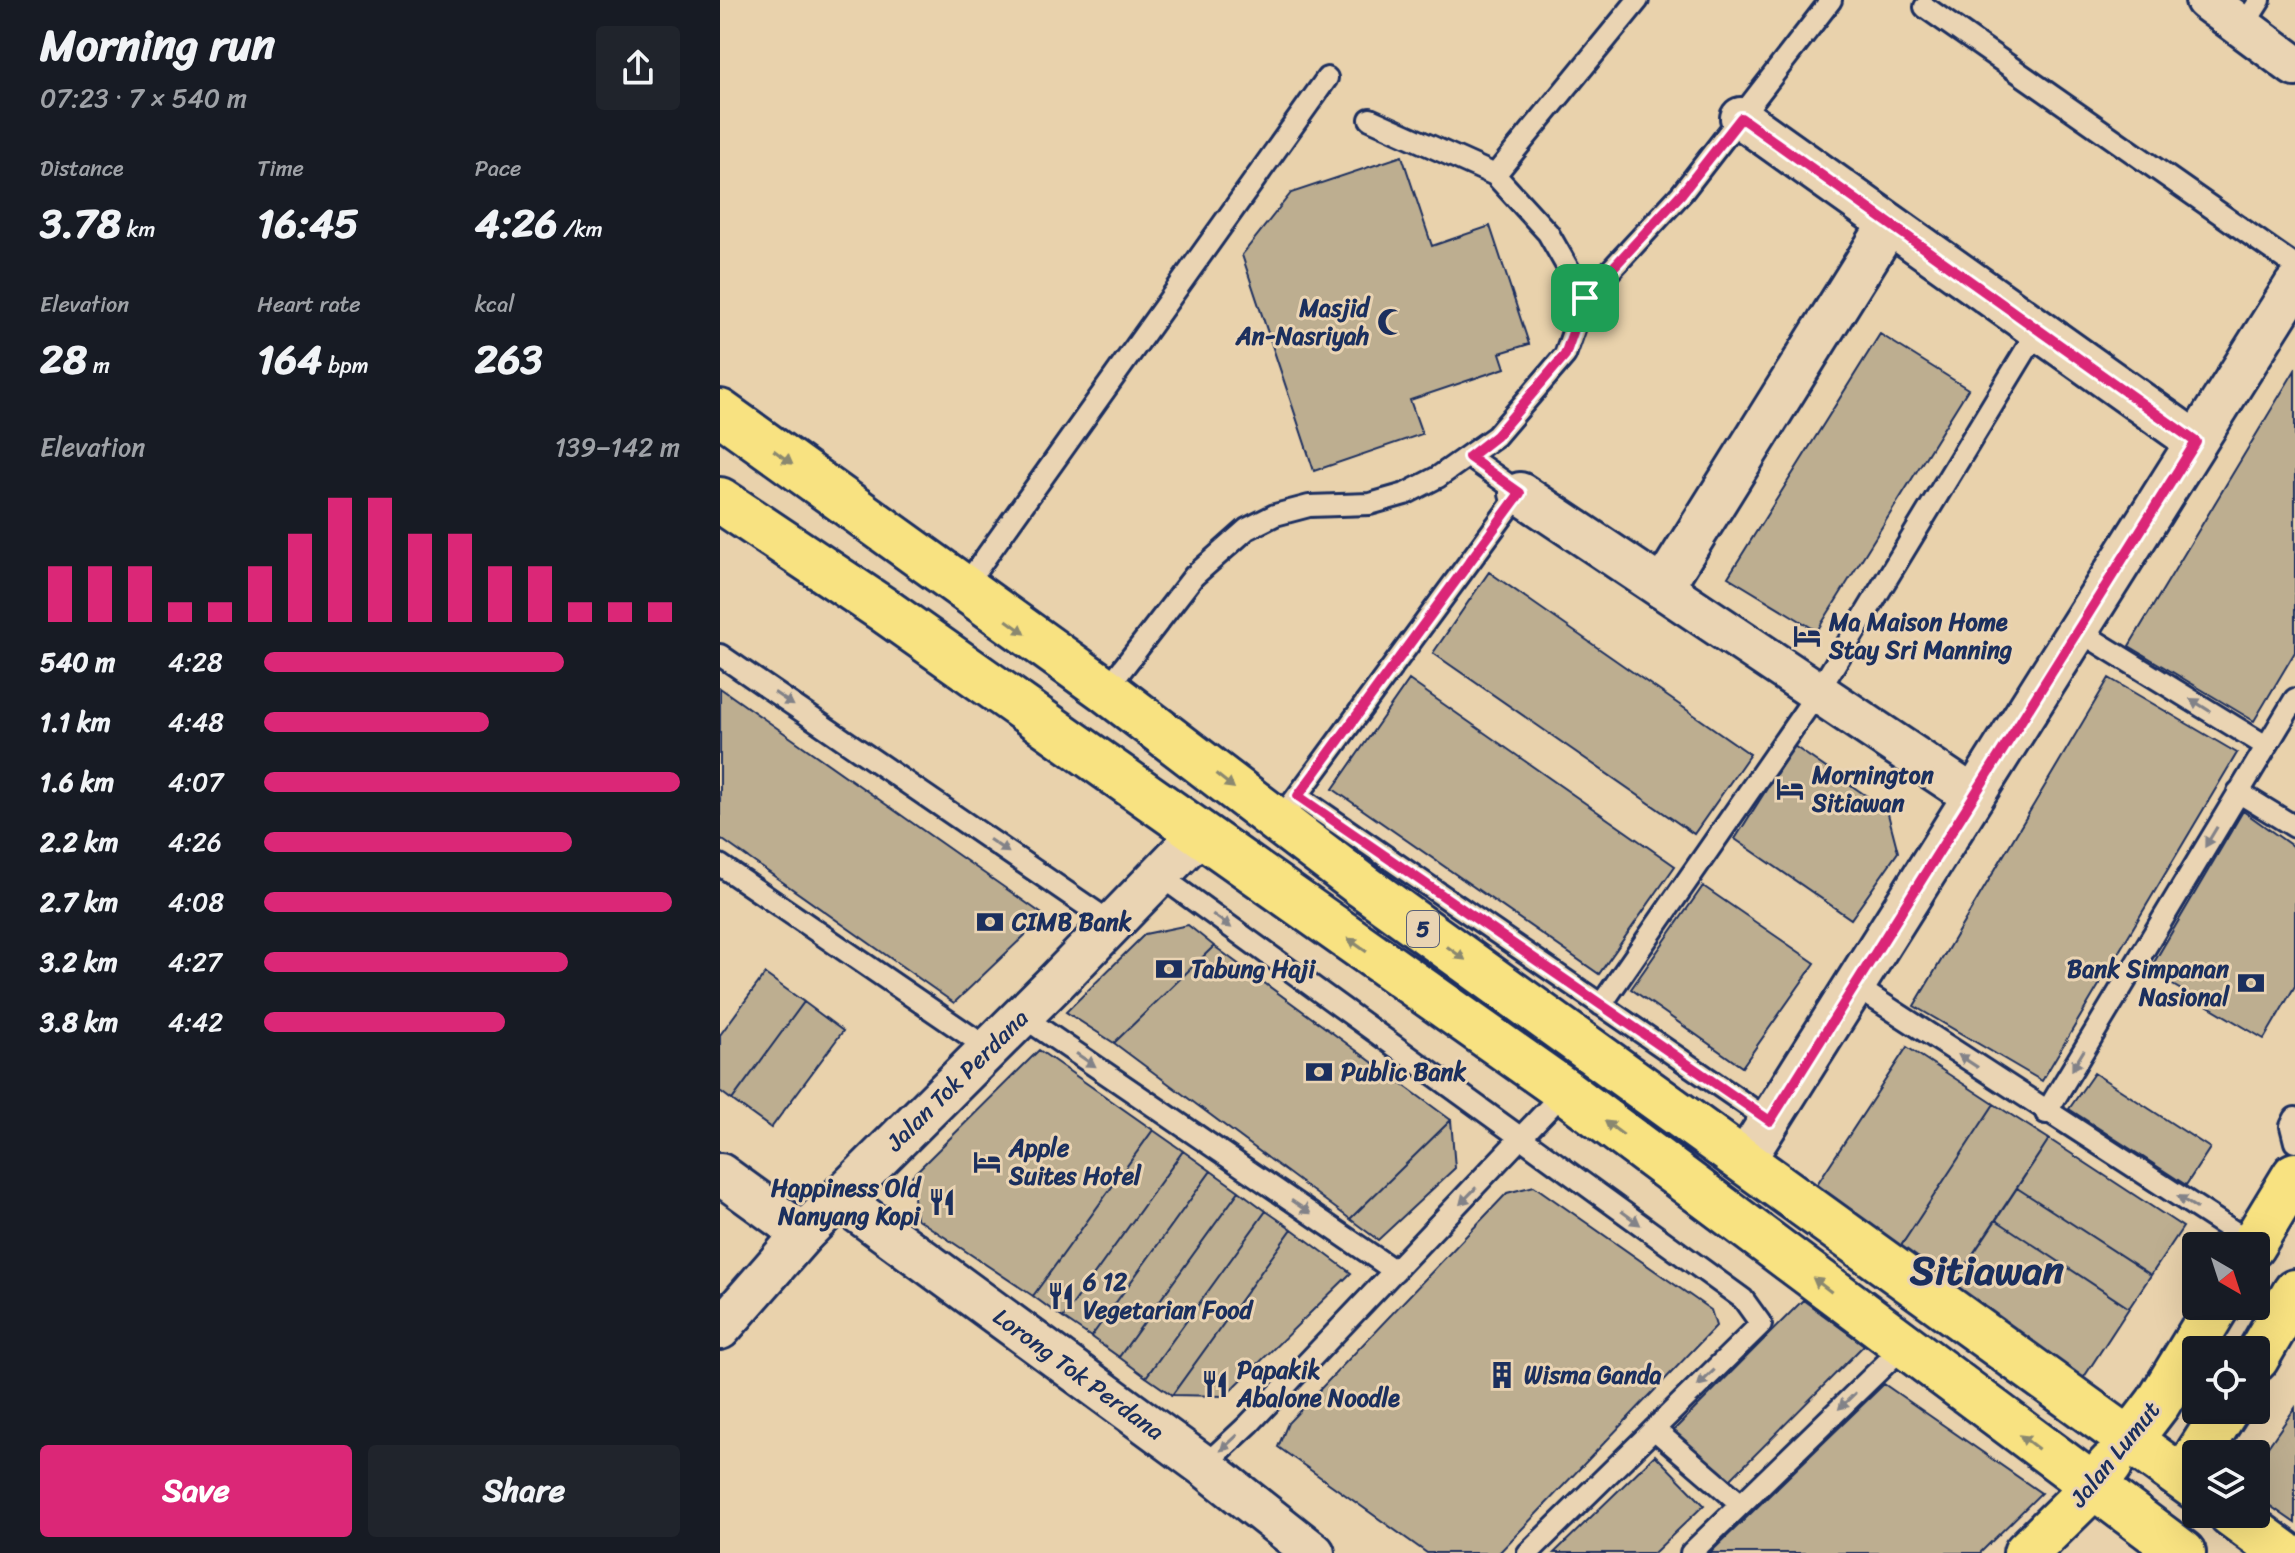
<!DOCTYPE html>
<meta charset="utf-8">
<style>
body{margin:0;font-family:Sriracha,sans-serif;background:#20242c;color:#f1f3f6;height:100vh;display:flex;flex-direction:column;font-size:30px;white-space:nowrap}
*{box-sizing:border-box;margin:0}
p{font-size:26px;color:#9ea1a6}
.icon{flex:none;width:44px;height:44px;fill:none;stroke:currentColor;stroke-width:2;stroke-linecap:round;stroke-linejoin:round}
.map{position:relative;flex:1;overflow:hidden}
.drawer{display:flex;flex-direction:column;background:#171b24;width:720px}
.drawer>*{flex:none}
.needle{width:52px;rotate:141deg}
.buttons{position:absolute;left:1462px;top:1232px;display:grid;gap:16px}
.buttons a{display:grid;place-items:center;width:88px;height:88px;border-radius:8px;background:#171b24;box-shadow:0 8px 32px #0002;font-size:40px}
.pin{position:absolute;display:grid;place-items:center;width:68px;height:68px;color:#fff;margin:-34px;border-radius:16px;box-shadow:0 4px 12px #0006}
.round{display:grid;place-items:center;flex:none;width:84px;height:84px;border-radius:8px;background:#20242c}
.head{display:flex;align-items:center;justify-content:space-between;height:136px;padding:0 40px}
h1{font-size:44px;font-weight:700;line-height:60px}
.stats{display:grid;grid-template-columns:repeat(3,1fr);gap:12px;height:136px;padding:8px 40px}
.stats div{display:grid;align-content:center}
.stats b{font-size:40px;font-weight:700}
.stats small{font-size:22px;font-weight:400}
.stats p{font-size:22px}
.chart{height:224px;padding:16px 40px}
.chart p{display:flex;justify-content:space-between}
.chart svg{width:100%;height:144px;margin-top:8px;stroke:#db2777;stroke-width:6}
.cta{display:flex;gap:16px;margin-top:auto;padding:16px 40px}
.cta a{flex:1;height:92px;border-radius:8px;background:#db2777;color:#fff;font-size:32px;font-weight:700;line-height:92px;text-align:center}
.cta a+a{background:#20242c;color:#f1f3f6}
ul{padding:0 40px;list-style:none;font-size:26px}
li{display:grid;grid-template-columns:128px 96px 1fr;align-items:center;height:60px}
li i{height:20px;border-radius:10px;background:#db2777}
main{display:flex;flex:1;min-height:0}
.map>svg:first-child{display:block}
.building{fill:#bdae90;stroke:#1b2f5e;stroke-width:2}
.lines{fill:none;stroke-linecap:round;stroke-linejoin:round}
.lane-casing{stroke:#1b2f5e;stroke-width:26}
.street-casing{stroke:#1b2f5e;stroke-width:46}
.primary-casing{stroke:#1b2f5e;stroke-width:50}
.highway-casing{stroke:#1b2f5e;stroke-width:50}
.lane{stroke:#ead4b3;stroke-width:20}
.street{stroke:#ead4b3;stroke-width:40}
.primary{stroke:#f8e281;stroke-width:44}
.highway{stroke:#f8e281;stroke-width:44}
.oneway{fill:#8a8870}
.oneway2{fill:#828288}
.route-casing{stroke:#fff;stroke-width:16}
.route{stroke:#db2777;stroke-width:10}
.labels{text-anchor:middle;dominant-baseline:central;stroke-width:6;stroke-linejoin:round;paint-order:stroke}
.shield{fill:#ead4b3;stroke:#596078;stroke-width:2}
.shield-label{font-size:22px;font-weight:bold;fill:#1b2f5e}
.poi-label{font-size:24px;font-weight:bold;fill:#1b2f5e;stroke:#ead4b3;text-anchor:start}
.street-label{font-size:24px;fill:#1b2f5e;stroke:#ead4b3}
.town-label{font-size:40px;font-weight:bold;fill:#1b2f5e;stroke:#ead4b3}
</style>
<main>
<section class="drawer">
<div class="head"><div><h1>Morning run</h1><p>07:23 · 7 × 540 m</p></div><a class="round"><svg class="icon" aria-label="share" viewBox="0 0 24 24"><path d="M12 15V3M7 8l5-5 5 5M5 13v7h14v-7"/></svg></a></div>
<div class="stats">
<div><p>Distance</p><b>3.78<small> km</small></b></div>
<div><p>Time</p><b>16:45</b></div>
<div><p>Pace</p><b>4:26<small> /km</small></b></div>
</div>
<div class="stats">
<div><p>Elevation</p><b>28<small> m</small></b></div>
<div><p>Heart rate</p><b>164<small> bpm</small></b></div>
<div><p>kcal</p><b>263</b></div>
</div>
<div class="chart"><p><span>Elevation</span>139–142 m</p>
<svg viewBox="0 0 160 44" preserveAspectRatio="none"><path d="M5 44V27M15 44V27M25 44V27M35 44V38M45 44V38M55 44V27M65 44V17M75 44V6M85 44V6M95 44V17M105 44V17M115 44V27M125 44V27M135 44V38M145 44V38M155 44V38"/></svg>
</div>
<ul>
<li><b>540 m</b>4:28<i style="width:72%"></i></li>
<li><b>1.1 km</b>4:48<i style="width:54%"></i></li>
<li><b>1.6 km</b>4:07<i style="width:100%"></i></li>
<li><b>2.2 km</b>4:26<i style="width:74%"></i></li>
<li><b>2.7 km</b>4:08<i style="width:98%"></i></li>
<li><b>3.2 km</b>4:27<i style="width:73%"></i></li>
<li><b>3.8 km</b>4:42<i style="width:58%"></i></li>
</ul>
<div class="cta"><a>Save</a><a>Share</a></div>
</section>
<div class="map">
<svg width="1575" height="1553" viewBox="0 0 1575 1553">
<rect width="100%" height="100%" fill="#e9d2ac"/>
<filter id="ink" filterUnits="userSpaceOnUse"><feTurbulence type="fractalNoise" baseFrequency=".0125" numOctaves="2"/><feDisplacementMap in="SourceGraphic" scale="16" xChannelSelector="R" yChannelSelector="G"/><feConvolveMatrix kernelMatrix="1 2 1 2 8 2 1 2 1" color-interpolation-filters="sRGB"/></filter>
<g filter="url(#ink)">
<path class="building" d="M682 156 712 246 770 226 809 344 780 353 785 368 690 400 702 434 594 471 522 255 571 193Z
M1160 334 1248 389 1097 631 1008 577Z
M1575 370V652L1534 721 1409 646Z
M769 572 1030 754 974 834 713 653Z
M1389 678 1517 753 1322 1081 1194 1006Z
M689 680 955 866 879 974 613 789Z
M0 688 325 916 234 1003 0 838Z
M1074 746 1167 810 1178 852 1131 919 1015 839Z
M1523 811 1575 848V986L1544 1039 1429 971Z
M983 886 1095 963 1022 1067 911 989Z
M468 925 494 946 394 1043 346 1012 425 934Z
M494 946 731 1120 630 1219 394 1043Z
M45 974 84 1002 12 1100 0 1091V1035Z
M84 1002 123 1031 51 1128 12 1100Z
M1187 1047 1274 1104 1173 1258 1086 1201Z
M319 1050 433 1130 313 1296 196 1218 192 1176Z
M1374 1073 1490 1148 1466 1185 1349 1109Z
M1274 1104 1329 1139 1227 1293 1173 1258Z
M731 1120 735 1168 658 1240 630 1219Z
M433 1130 463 1151 343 1318 313 1296Z
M1329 1139 1463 1227 1431 1275 1297 1188Z
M463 1151 491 1171 371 1337 343 1318Z
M491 1171 519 1191 399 1357 371 1337Z
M814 1186 991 1310 996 1326 779 1553H707L558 1447 568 1423 787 1193Z
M1297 1188 1431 1275 1409 1308 1276 1220Z
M519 1191 546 1211 426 1377 399 1357Z
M546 1211 572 1229 452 1395 426 1377Z
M1276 1220 1409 1308 1362 1380 1227 1293Z
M572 1229 631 1273 505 1396 452 1395Z
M1083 1300 1144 1345 1009 1481 948 1436Z
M1164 1384 1321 1493 1260 1553H990Z
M1575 1408V1523L1536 1496V1464Z
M935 1455 984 1505 934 1553H834Z"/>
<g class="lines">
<g class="lane-casing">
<path id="lane" d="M1205 7 1575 266
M1523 27 1540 0
M650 119 775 175 828 233 865 298
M775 175 918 0
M243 589 607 78
M1359 631 1546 746
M0 655 393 924
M386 690 474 576 527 529 555 515 589 506 650 504 685 494 718 477 776 436 845 355 865 298 962 193 1111 0
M1518 792 1575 827
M578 796 1050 1121
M570 806 800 493 749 457
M0 865 269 1049
M439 875 1023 1299 1041 1324 808 1553
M1135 986 1533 1244
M881 1005 1098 692 1318 330
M302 1016 675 1271
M1326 1113 1575 699
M1575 1118 1571 1126 1575 1142
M934 1429 1021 1504
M484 1466 529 1424 845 1091
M971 1553 1183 1347"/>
</g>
<g class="street-casing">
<g id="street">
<path d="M1486 0 1575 66"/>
<path d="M1021 118 1476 442"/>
<path d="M800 493 1253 796"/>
<path d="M942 588 1169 224"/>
<path d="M1024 1161 1575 285"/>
<path d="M0 1174 83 1234"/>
<path id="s1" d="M120 1199 484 1466 594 1553"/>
<path id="s2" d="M0 1329 83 1234 336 982 479 834"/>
</g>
</g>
<g class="primary-casing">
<path id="primary" d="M1532 1246 1575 1175
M1536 1359 1575 1292
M1409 1441 1438 1403 1497 1306
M1478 1454 1506 1410"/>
</g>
<g class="highway-casing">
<path id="highway" d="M0 412 386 690 643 886 1476 1488
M0 500 164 610 845 1091 1463 1553
M1511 1514 1564 1553
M1306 1553 1372 1488 1390 1465"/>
</g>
<use href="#lane" class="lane"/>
<use href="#street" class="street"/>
<use href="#primary" class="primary"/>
<use href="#highway" class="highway"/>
</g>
<defs><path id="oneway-solid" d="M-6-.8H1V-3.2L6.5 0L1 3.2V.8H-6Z" transform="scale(2)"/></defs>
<g class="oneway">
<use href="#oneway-solid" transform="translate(63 457) rotate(36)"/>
<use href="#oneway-solid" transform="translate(296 627) rotate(36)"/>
<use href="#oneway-solid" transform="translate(505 781) rotate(38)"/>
<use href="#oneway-solid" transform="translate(637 945) rotate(-145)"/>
<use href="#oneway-solid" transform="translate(736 953) rotate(36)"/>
<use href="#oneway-solid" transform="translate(894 1128) rotate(-143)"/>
<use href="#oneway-solid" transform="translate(1102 1285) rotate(-143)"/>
<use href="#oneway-solid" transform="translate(1309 1442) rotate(-143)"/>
</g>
<g class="oneway2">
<use href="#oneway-solid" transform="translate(64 699) rotate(34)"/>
<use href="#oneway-solid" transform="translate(1480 705) rotate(-148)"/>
<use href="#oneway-solid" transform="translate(1491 837) rotate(121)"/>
<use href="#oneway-solid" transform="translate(279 846) rotate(34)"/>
<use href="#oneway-solid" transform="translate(502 921) rotate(36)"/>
<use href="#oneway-solid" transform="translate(366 1060) rotate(34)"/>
<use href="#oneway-solid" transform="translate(1358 1060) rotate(121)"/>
<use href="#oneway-solid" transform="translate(1248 1061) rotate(-147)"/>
<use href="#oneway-solid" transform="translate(748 1196) rotate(134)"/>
<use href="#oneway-solid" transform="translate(1467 1202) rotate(-147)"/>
<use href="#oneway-solid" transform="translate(581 1207) rotate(34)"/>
<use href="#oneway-solid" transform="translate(911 1218) rotate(36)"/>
<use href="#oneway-solid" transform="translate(986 1378) rotate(136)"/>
<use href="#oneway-solid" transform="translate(1127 1401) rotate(136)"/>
<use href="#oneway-solid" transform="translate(509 1443) rotate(137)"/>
</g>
</g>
<g class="lines" filter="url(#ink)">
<g class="route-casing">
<path id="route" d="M1021 118 1476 442 1050 1121 578 796 800 493 749 457 776 436 845 355 865 298 962 193Z"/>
</g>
<use href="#route" class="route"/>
</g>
<defs>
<g id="mosque-bare" transform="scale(2.16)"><path d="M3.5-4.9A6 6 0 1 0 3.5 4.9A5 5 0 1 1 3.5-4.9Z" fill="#1b2f5e" stroke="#ead4b3" stroke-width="2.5" paint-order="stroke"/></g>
<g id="hotel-bare" transform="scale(2.16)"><path d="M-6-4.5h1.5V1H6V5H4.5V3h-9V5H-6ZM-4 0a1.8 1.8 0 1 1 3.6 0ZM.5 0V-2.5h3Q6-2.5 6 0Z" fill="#1b2f5e" stroke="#ead4b3" stroke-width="2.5" paint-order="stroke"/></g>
<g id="bank-bare" transform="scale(2.16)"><path d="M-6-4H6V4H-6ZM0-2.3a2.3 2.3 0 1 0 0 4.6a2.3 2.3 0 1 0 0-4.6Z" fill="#1b2f5e" stroke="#ead4b3" stroke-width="2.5" paint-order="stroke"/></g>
<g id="restaurant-bare" transform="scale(2.16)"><path d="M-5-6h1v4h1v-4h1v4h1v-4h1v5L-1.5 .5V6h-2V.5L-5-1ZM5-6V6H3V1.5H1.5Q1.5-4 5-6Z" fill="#1b2f5e" stroke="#ead4b3" stroke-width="2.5" paint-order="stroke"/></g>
<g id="building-bare" transform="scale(2.16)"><path d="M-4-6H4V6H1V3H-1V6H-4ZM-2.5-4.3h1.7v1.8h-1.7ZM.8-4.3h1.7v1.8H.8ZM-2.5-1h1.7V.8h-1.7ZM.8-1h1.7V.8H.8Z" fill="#1b2f5e" stroke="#ead4b3" stroke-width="2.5" paint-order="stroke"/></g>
</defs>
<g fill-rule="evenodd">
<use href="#mosque-bare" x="671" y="322"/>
<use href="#hotel-bare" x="1087" y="636"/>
<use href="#hotel-bare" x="1070" y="789"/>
<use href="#bank-bare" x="270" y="922"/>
<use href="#bank-bare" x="449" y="969"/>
<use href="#bank-bare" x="1531" y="983"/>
<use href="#bank-bare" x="599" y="1072"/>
<use href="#hotel-bare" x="267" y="1162"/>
<use href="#restaurant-bare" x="222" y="1202"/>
<use href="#restaurant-bare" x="341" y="1296"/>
<use href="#building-bare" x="782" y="1375"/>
<use href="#restaurant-bare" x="495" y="1384"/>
</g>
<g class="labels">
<rect class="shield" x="687" y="911" width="32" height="36" rx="6"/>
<g class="shield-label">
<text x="703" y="929">5</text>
</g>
<g class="poi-label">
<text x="649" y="308" text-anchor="end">Masjid<tspan x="649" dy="28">An-Nasriyah</tspan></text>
<text x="1109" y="622">Ma Maison Home<tspan x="1109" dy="28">Stay Sri Manning</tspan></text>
<text x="1092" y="775">Mornington<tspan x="1092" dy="28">Sitiawan</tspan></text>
<text x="292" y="922">CIMB Bank</text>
<text x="471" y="969">Tabung Haji</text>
<text x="1509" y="969" text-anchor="end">Bank Simpanan<tspan x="1509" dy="28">Nasional</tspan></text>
<text x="621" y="1072">Public Bank</text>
<text x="289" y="1148">Apple<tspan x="289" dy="28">Suites Hotel</tspan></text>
<text x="200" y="1188" text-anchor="end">Happiness Old<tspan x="200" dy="28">Nanyang Kopi</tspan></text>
<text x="363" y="1282">6 12<tspan x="363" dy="28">Vegetarian Food</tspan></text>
<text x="517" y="1370">Papakik<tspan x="517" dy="28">Abalone Noodle</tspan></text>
<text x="804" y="1375">Wisma Ganda</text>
</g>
<g class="street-label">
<text stroke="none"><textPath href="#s2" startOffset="344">Jalan Tok Perdana</textPath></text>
<text stroke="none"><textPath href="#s1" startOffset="296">Lorong Tok Perdana</textPath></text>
<text transform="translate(1395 1454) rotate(-51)">Jalan Lumut</text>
</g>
<g class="town-label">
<text x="1267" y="1270">Sitiawan</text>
</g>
</g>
</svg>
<div class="buttons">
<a><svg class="needle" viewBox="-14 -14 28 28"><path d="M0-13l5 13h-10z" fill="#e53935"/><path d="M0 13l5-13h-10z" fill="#9ea1a6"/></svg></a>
<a><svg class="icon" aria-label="locate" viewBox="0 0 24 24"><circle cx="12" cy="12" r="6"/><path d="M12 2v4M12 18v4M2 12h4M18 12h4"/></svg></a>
<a><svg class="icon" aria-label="layers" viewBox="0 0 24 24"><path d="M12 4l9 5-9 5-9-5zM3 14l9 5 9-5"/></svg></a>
</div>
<div class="pin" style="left:865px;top:298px;background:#1e9e55"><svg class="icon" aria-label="arrive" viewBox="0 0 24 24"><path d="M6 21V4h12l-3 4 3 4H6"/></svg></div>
</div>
</main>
